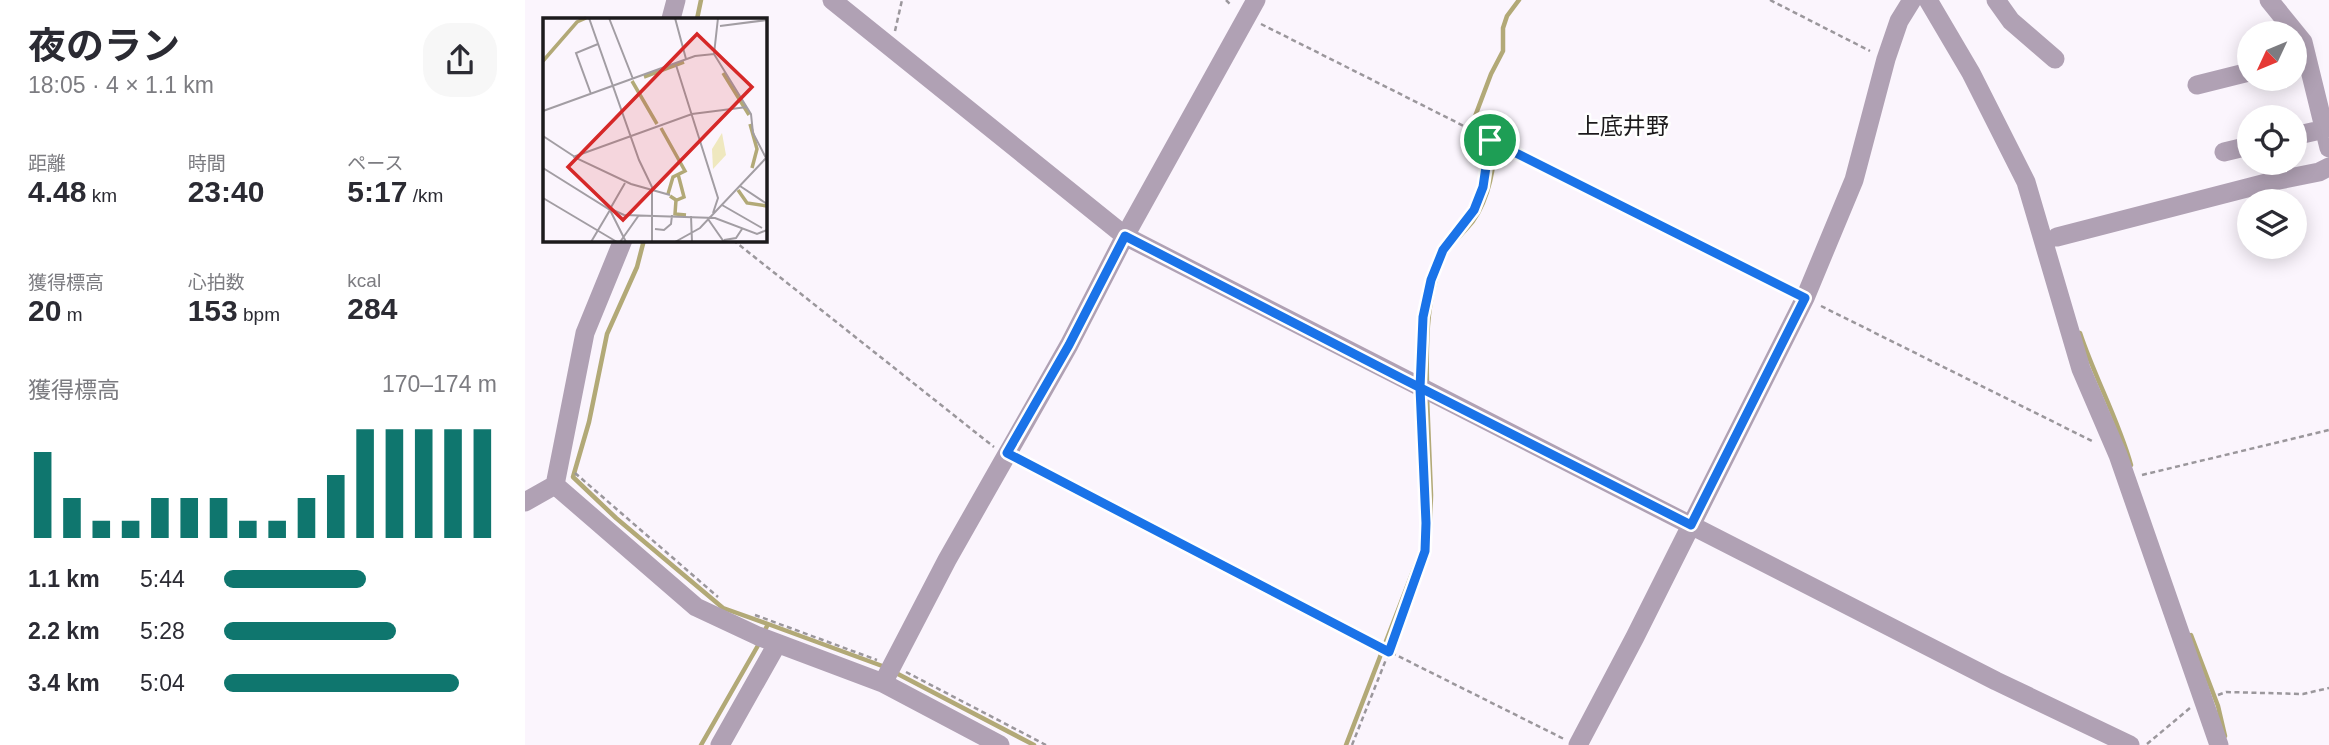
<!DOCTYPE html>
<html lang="ja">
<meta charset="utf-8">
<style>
body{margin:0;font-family:Arial,"Noto Sans JP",sans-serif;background:#f7f7f7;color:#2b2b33;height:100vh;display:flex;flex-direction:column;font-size:26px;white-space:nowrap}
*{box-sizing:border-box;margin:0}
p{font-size:23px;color:#7c7c81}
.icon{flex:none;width:38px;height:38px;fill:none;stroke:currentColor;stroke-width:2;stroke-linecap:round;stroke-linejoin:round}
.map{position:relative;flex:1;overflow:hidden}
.side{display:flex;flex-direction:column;background:#fff;width:525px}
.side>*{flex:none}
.needle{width:46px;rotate:226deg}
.tools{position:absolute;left:1712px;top:21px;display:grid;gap:14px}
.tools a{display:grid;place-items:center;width:70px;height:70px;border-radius:50%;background:#fff;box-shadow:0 4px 18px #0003;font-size:35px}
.pin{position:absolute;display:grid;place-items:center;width:60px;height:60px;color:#fff;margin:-30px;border:4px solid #fff;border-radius:50%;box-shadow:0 2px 7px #0007}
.round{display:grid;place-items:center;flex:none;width:74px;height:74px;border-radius:28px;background:#f7f7f7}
.overview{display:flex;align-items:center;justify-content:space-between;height:119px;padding:0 28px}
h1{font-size:38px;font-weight:700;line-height:52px}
.metrics{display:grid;grid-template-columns:repeat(3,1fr);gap:10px;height:119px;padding:7px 28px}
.metrics div{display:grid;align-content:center}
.metrics b{font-size:30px;font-weight:700}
.metrics small{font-size:19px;font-weight:400}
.metrics p{font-size:19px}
.chart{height:196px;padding:14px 28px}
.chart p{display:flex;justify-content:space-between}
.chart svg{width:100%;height:126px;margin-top:7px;stroke:#0f766e;stroke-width:6}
ul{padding:0 28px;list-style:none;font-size:23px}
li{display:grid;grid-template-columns:112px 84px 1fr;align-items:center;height:52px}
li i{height:18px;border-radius:9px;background:#0f766e}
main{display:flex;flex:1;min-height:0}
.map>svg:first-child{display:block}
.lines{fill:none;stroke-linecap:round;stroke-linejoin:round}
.stream{stroke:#b2a977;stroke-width:4.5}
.path{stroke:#9b979c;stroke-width:2.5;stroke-dasharray:5 3.5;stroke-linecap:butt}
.minor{stroke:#b0a1b4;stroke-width:19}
.route-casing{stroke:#fff;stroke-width:14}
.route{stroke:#1a73e8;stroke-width:9}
.labels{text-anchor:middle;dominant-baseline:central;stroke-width:5;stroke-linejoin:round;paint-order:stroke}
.quarter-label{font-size:23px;fill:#1c1a1c;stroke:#fff}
.inset-river{fill:none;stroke:#b2a977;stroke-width:3.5}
.inset-road{fill:none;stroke:#a29da3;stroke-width:2}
.view{fill:#d62828;fill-opacity:0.15;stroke:#d62828;stroke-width:3.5}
.inset-edge{fill:none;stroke:#1c1a1c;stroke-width:3.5}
</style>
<main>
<section class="side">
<div class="overview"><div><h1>夜のラン</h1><p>18:05 · 4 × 1.1 km</p></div><a class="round"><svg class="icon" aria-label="share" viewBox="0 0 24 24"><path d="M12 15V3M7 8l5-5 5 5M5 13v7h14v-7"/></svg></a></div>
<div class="metrics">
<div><p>距離</p><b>4.48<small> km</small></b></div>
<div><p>時間</p><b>23:40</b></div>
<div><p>ペース</p><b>5:17<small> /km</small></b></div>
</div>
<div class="metrics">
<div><p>獲得標高</p><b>20<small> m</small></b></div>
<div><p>心拍数</p><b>153<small> bpm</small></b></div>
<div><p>kcal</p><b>284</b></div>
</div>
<div class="chart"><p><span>獲得標高</span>170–174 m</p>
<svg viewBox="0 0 160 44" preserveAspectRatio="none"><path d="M5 44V14M15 44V30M25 44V38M35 44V38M45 44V30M55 44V30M65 44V30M75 44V38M85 44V38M95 44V30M105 44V22M115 44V6M125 44V6M135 44V6M145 44V6M155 44V6"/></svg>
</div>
<ul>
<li><b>1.1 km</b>5:44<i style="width:52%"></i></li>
<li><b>2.2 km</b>5:28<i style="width:63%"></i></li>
<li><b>3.4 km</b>5:04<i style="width:86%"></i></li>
</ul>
</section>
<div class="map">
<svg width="1804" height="745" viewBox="0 0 1804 745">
<rect width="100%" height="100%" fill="#fbf5fd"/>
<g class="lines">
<path class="stream" d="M172 19 176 0
M119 240 112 267 82 334 64 422 48 477 91 518 198 608 243 624 238 634
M1555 333C1570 378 1593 419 1606 465
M902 384C901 341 901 289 923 250 930 240 940 231 948 221 964 198 970 166 970 138L946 127 966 74 978 51V28L982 16 994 0
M243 624 360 667
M1666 635 1693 706 1700 736
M371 673 509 745
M176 745 235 642
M821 745 905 527 906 495 902 396"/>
<path class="path" d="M701 0 707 6
M1245 0 1345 51
M736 24 1265 290
M370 31 377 0
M208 240 469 447
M1296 306 1569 442
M895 367C897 327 899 288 917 252 925 237 937 226 947 213 960 194 963 164 965 141
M497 460 839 639 1039 739
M50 473 193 597
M1617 475 1804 430
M230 615 352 660
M381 672 521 745
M1693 695 1701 692 1778 694 1804 688
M1622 744 1665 708
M827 745 864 652 900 551 901 523 895 405"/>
<path class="minor" d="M307 0 600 236 1471 681 1605 745
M1403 0 1446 73 1501 182 1556 369 1593 455 1694 745
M1471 0 1486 21 1530 59
M1744 0 1778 42 1804 148
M146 19 151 0
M1672 85 1724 72
M1769 136 1800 129
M1699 152 1724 146
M1532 237 1749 181 1794 172 1804 167
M98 240 60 333 30 485 171 607 233 636 358 683 475 745
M0 502 30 485
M358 683 422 560 544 345 600 236 731 0
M195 745 252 644
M1053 745 1110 637 1280 298 1329 180 1361 59 1374 21 1387 0"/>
</g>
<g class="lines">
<g class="route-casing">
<path id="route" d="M965 140 958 187 949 210 918 250 906 280 898 317 895 388 901 523 900 551 864 652 482 453 544 345 600 236 876 378C973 427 1070 476 1166 525L1280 298 965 140"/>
</g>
<use href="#route" class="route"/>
</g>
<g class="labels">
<g class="quarter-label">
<text x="1098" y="126">上底井野</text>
</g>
</g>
<g transform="translate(18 18)">
<rect width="224" height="224" fill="#fbf5fd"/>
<path d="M179 115 183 137 170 151 169 131Z" fill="#efe8bf"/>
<path class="inset-river" d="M0 43 34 4 43 0M180 55 206 97M101 59 141 44M89 63 114 106M207 106 214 131 209 150M118 110 142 153 130 159 125 176M195 172 204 185 224 188M127 178 133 182 132 196 143 197M134 182 141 179 135 156"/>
<path class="inset-road" d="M46 0 96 142 109 169V224M66 0 90 61M132 0 143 41M177 8 224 2M171 36 175 0M133 47 175 180 170 195M48 76 33 35 55 26M0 93 152 38 171 36 208 96 210 115 223 140M0 118 35 141 88 166 127 177M30 139 149 96 204 89M0 150 67 192 83 224M197 168 224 186M0 180 74 224M179 187 219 210M67 191 82 165M68 191 81 197 172 200 214 216 224 212M148 198 149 224M165 201 181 224M112 211 121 212 128 206 129 197M181 222 193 220 199 211M48 224 67 192M77 224 96 197M132 224 157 210 224 139"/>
<path class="view" d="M154 16 209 69 80 202 25 149Z"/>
<rect width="224" height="224" class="inset-edge"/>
</g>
</svg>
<div class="tools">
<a><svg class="needle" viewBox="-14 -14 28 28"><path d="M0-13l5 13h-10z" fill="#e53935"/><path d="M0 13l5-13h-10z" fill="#7c7c81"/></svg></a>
<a><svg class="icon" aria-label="locate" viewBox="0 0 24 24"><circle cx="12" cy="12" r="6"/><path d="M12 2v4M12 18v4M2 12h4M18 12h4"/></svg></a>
<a><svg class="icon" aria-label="layers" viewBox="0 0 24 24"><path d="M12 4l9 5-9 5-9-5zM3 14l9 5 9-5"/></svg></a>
</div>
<div class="pin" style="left:965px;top:140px;background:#1e9e55"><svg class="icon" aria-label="arrive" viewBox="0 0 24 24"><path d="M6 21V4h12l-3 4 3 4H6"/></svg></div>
</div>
</main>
